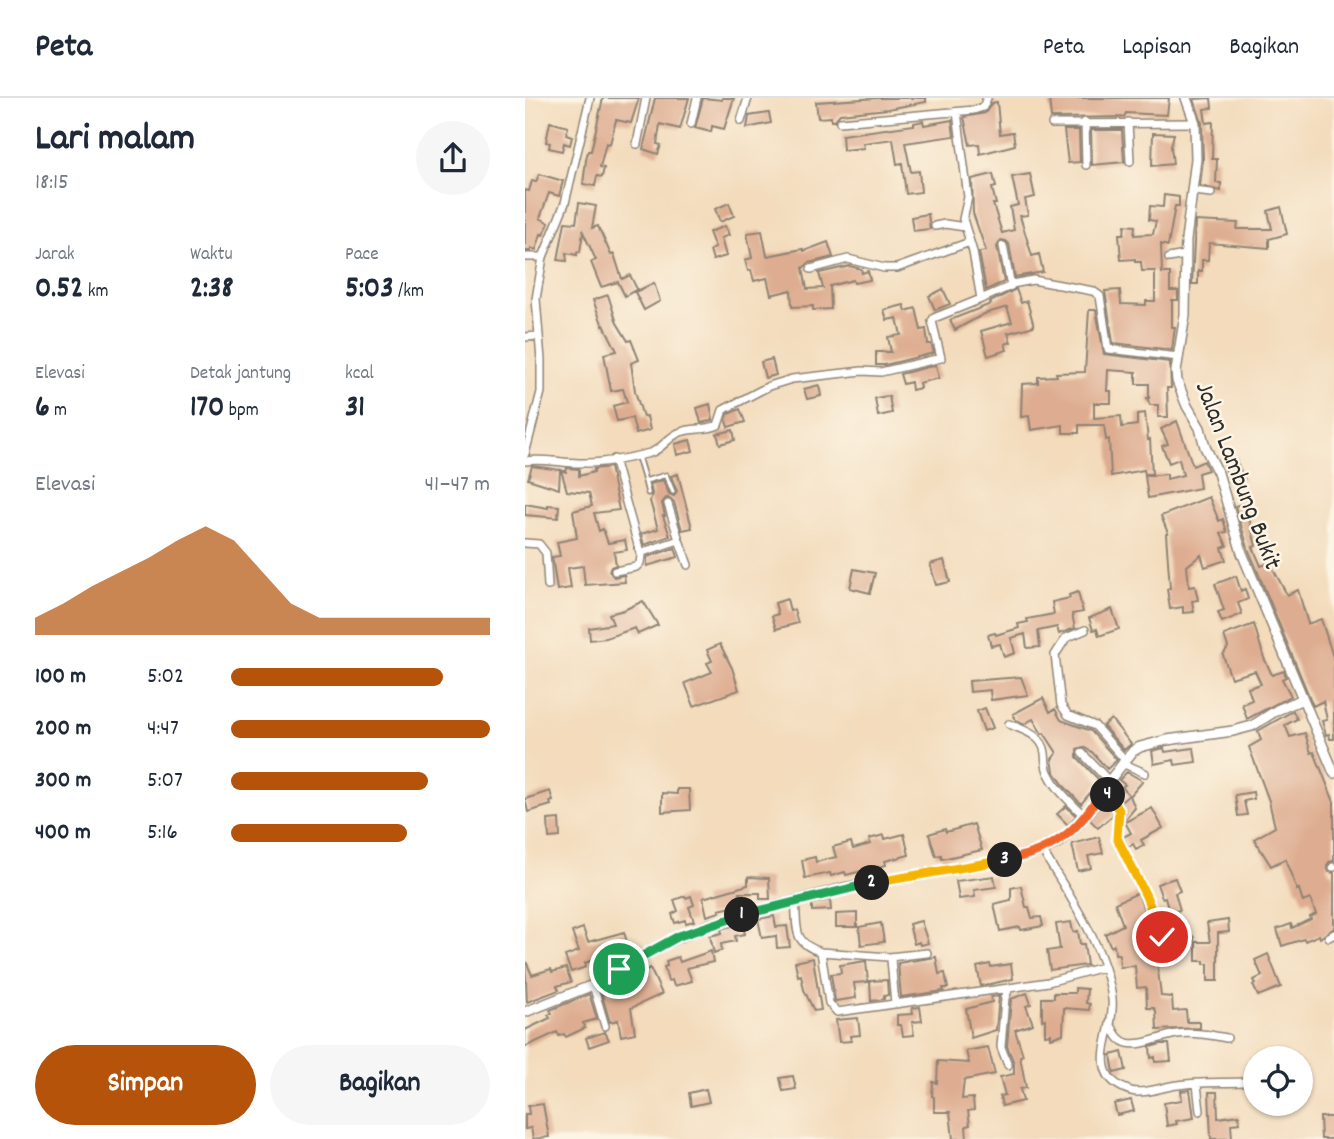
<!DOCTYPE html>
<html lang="id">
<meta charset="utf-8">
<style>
body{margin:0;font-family:Dekko,sans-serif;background:#f6f6f7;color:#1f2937;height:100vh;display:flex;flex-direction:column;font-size:26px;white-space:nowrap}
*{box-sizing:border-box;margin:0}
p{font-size:23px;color:#747a83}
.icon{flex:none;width:38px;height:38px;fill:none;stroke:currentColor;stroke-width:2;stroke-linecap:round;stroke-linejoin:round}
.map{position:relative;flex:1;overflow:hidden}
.panel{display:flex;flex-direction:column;background:#fff;width:525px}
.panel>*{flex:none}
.buttons{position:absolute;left:718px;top:948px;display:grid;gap:14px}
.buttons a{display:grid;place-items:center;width:70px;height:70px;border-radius:50%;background:#fff;box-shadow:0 2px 5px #0004;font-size:35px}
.pin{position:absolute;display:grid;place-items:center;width:60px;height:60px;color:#fff;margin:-30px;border:4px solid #fff;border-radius:50%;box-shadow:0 2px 7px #0007}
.km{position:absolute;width:35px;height:35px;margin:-18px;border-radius:50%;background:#222;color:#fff;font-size:19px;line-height:35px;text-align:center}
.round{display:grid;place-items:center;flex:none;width:74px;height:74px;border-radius:37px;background:#f6f6f7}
.summary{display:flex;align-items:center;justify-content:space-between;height:119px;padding:0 35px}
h1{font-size:38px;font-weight:700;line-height:52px}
.figures{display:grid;grid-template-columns:repeat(3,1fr);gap:10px;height:119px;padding:7px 35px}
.figures div{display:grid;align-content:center}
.figures b{font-size:30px;font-weight:700}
.figures small{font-size:19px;font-weight:400}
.figures p{font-size:19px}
.chart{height:196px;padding:14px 35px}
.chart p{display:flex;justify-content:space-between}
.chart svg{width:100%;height:126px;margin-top:7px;fill:#b45309;opacity:.7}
.primary-button{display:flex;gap:14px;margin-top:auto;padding:14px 35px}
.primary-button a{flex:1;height:80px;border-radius:42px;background:#b45309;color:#fff;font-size:28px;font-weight:700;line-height:80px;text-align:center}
.primary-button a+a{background:#f6f6f7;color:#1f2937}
ul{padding:0 35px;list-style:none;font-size:23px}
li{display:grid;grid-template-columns:112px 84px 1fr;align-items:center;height:52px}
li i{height:18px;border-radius:9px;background:#b45309}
header{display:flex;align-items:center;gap:42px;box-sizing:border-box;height:98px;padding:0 35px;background:#fff;border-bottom:2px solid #e0e1e3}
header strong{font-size:33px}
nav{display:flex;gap:38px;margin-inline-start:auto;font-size:24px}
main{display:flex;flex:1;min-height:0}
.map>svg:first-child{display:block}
.building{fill:#dead91}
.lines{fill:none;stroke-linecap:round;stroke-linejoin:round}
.service-casing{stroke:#8f8374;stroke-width:7}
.minor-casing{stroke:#8f8374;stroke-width:10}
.tertiary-casing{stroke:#8f8374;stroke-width:12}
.service{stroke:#fff;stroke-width:3.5}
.minor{stroke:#fff;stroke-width:7}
.tertiary{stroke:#fff;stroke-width:9}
.split-1-casing{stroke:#fff;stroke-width:14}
.split-2-casing{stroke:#fff;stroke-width:14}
.split-3-casing{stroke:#fff;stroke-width:14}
.split-4-casing{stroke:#fff;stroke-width:14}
.split-5-casing{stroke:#fff;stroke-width:14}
.split-1{stroke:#22a559;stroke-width:9}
.split-2{stroke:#22a559;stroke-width:9}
.split-3{stroke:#f5b400;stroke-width:9}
.split-4{stroke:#f0652b;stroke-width:9}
.split-5{stroke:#f5b400;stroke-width:9}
.labels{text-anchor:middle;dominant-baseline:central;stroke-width:5;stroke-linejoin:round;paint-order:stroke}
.street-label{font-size:26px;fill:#2b2b2b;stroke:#fcf5e5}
</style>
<header>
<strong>Peta</strong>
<nav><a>Peta</a><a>Lapisan</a><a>Bagikan</a></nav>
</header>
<main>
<section class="panel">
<div class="summary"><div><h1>Lari malam</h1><p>18:15</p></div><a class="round"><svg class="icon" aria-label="share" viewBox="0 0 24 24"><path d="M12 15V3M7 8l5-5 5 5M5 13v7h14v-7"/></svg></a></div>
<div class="figures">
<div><p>Jarak</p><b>0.52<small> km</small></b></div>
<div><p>Waktu</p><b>2:38</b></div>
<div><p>Pace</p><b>5:03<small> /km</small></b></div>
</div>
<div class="figures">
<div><p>Elevasi</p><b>6<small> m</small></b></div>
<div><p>Detak jantung</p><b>170<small> bpm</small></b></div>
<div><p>kcal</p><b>31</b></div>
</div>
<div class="chart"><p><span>Elevasi</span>41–47 m</p>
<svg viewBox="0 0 160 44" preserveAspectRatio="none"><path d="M0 44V38L10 33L20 27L30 22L40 17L50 11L60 6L70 11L80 22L90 33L100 38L110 38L120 38L130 38L140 38L150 38L160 38V44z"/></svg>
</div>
<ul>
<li><b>100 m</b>5:02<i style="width:82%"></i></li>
<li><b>200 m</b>4:47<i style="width:100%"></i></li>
<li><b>300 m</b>5:07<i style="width:76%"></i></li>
<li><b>400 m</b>5:16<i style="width:68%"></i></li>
</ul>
<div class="primary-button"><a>Simpan</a><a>Bagikan</a></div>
</section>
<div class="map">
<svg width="809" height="1041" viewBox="0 0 809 1041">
<rect width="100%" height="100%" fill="#fcf5e5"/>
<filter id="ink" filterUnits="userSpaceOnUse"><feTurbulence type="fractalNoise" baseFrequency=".0143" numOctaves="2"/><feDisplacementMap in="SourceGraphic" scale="14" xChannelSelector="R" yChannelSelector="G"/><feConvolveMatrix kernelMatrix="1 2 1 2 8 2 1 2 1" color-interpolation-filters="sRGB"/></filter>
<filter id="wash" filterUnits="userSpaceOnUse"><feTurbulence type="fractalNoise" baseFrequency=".00686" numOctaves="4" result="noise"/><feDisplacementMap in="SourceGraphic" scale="28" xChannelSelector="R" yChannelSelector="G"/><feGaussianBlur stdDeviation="1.57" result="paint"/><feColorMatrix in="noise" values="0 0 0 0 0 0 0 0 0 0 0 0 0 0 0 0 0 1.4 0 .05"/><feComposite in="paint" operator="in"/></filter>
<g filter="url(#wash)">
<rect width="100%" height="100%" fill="#f3dbbc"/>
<g id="blocks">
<path class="building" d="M78 0H114L106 25 91 22 85 46 81 45 75 69 79 70 77 79 72 78 70 88 58 86 61 62 63 53H66Z
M130 0H164L155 31 135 26 132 46 136 47 133 56 118 51Z
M178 0 197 2V0H209L199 31 187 28 186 34 170 30Z
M354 0H401V4L363 11 315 16 309 23H306V19L293 20 291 4Z
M524 0H644L642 17 601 15 599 19 526 20Z
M686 0 687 10 679 11 681 25 688 24 687 61H692L691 85H696V93L675 88 678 61 677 25 669 1Z
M472 4 475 36 488 34 490 47 455 56 454 46 445 47 439 19 460 15 467 5Z
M244 15 246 25 222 30 224 18Z
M427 22 429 38 380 45 386 74 394 73 396 94 381 96 377 65 372 66 368 41 338 45 339 50 318 52 317 37 389 27V25L398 23 399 27Z
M25 24 43 29 41 37 47 39 45 47 39 45 37 53 24 50 25 45 21 44Z
M539 32H554L555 64 543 65Z
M566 32H597L599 64 567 67Z
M628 35 649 36 646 48 648 66 627 68Z
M14 76 38 83 34 98 24 95 15 120 24 125 18 137 16 136 11 152 6 150V153H0V92L4 93 7 83 11 84Z
M468 76 471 89 467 90 471 106H468L477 135 489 132 485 109 493 107 487 79 505 76 510 99 500 101 503 117 495 118 507 158 514 156 518 174 490 179 484 146 481 143 476 142 472 149 479 184 461 192 454 154 461 153 448 115 447 81Z
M639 97 654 99V108H650L643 148 636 146 637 175H645V193H653V202H647V229H650L647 252 588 245 580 193 595 192 596 206 621 207V203H630V173H617L616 164H610V161L596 162 594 136H599L600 127 610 128 609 137 628 136 631 123 624 122 625 108 638 109Z
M54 105 71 108 67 130 73 128 86 157 89 156 97 181 105 177 112 191 100 198 93 184 76 189 66 164 71 162 58 134 55 154H52V157L41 155 42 163 33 162 40 124 51 125Z
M204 105 209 118 195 124 190 111Z
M756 109 762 136 744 141V150L684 145 683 162H677V173H673V186H667L670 123 713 125 712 131H747L743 113Z
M403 116 405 131 388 133 386 119Z
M200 128 204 137 196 140 201 158 188 162 185 152 190 150 184 134Z
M237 133 242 158 278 151 279 153 303 144 308 159 284 165 278 170 282 191 298 190 294 175 325 168 336 171 337 175 343 173 345 182 329 185 328 182 305 188 306 211 288 212V208L267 209 266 192 246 197 242 180 229 183 226 172 223 173 220 162 227 160 222 135Z
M129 185 135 203 119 212 110 194Z
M418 191 425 206 410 212 404 198Z
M491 191 496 205 502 203 509 228 483 235 486 244 480 246 482 252 463 258 456 233 487 224 482 209 459 216 430 232 425 222 466 206 465 204Z
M83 197 92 225 103 243 106 242 114 262 106 265 110 293 118 319 122 318 125 332 111 336 107 320 92 323 88 308 102 304 98 291 86 293 79 256 92 253 79 227 78 228 68 202Z
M379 207 381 213 391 210 396 232 401 231 403 246H406L409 255 360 267H351V254H366L363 239 376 237 372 220 362 222 359 212Z
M564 212H571L579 256 645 264 646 290H642L643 319H633V307H625L622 300H624V286H611V274L583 272 582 293H586V305H569V320L596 318 597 329 612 327V316L620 315 623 342 625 341 627 376H620L619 372 586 378 584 341 581 342 579 327H554V335H538V327L506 332 504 318 496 319 497 286 513 285V279L532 278 531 275 560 274Z
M247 261 251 277 240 280 236 264Z
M411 267 414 280 394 285 395 290 387 292 386 284 378 286 375 276Z
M294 287 296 298 282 301 279 291Z
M364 298 367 315 353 318 350 300Z
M185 306 188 322 176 325 172 310Z
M215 311 220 324 203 329 201 323 203 316Z
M652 323 668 368 679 363 683 372 673 375 675 390 623 400 620 378 642 376V381L658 377 654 361 644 365 637 348 643 346 636 331Z
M208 332 210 342 195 346 192 336Z
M165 342 168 353 152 357 150 346Z
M711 362 719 381 706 386 699 367Z
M7 368 35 372 34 391 3 381Z
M85 369 94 412 69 415 74 433 78 431 83 445 100 442 102 452 89 454 91 467 86 469 84 473 89 479 99 477 100 484 60 487 58 468 43 470 46 490 32 492 27 459 35 458 32 444 52 440 48 413 67 408 64 395 42 393 36 372 41 374 42 370 54 371V378L69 374V371Z
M153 376 167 430 157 432 149 404 145 400H141L137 405 140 418H138L145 438 119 447 116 436 133 431 125 403 127 396 125 386 138 382 144 396 149 398 152 393 146 378Z
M684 399 694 423 698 421 702 434 696 435 702 448 697 450 701 462 680 469 676 457 662 468 664 489 670 488 673 502 667 503 669 514 658 515V509L645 511 642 491 645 490 641 436 643 435 636 418Z
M0 406 23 410V407L34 408 33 420 0 417Z
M717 406 720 417 723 416 731 448 728 449 736 468 745 465 762 497 773 492 783 526 796 521 809 562V641H805L804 636 801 637 797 623 802 622 798 603 788 608 724 453 710 408Z
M150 450 153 459 122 468V459Z
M419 462 425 484 411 487 405 466Z
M329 471 350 475 345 495 325 490Z
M711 478 716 493 720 491 723 501 713 505 717 516 697 524 693 514 699 512 690 486Z
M553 494 558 514 547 516 550 530 534 536 532 529 513 533 515 549 502 550 500 536 486 540 490 555 479 559 475 546 466 548 463 537 470 535 471 537 494 530 493 526 503 524 502 521 529 516 527 504 545 500 544 497Z
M262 501 265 513 269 512 273 525 251 531 247 518 253 516 250 505Z
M118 503 133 527 113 536 110 530 81 540 65 542 64 530 88 526 84 516 99 512Z
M587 511 594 531 574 538 572 531 568 532 564 520Z
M729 526 739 560 747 577 759 573 761 579 757 581 766 598 722 621 717 606 727 602 723 590 736 586 730 573 706 580 698 557 703 549 699 537Z
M195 546 207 570 214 592 169 608 160 585 187 574 182 565 187 563 182 552Z
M496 579 503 597 466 602 465 592 445 594 444 583Z
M518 600 525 614 530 611 536 622 566 633 592 662 582 671 567 654 558 649 552 651V659L575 683 556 706 540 689 529 673 527 661 532 655 519 635 517 636 508 621 499 626 491 622 488 616Z
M460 610 468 630 459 633 452 613Z
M768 613 772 621 760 627 765 639 780 635 786 655 789 654 809 704V763L804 764 802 768 804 774 809 775V830L795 840 794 837 780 843 779 841 757 848 752 831 766 826 767 830 786 821 785 819 791 816 785 801 778 804 774 791 772 792 760 761 746 768 729 741 750 729 744 703 724 649 736 642 733 633Z
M586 621 606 646 599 652 578 628Z
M639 650 640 654 669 650 671 664 650 667 649 662 629 666 627 653Z
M602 674 618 683 605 698 610 710 599 723 600 711 594 702 596 704 604 697 597 689 600 687 594 682Z
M152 691H164L165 712 137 714V695L152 696Z
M25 693 28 703 25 704 26 707 3 714 0 701Z
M728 694 729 701 719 703 722 717 713 718 710 697Z
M579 702 588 714 587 718 573 730 565 722Z
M541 708 551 718 543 727 532 716Z
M627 710 638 730 616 742 619 747 611 751 608 746 603 749 598 739 606 735 600 724Z
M34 721 35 739 24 740 23 722Z
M449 726 457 752 417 761 416 757 411 758 404 736 420 731 421 734Z
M379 736 384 757 360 763 361 767 321 777 320 774 306 778 305 775 280 780 277 762 290 759 291 764 311 759 308 749 326 744 328 751 345 746 344 741 359 737 360 741Z
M574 739 578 755 563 758 566 770 553 773 547 746Z
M469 778 471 789 449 792 450 799 434 801 431 783Z
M223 779 244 780 245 801H235V795H214L216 807 194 812 195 814 182 818 178 800 223 787Z
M650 780 655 793 650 795 655 812 651 813 656 825 653 826 656 835 644 837 640 819 645 817 640 799 637 800 632 786Z
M496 788 501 809H504L507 820 516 819 518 828 496 832 495 829 475 833 469 806 486 802V790Z
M613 795 627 836 633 846 636 847 637 863 632 864 636 898 647 899 648 913 661 912 662 924H675V930L632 932 631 913 629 910H622L621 889 612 890 610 868 595 869 594 856H590L589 847 586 849 580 836 598 827 590 805Z
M160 798 161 800 166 798 169 807 164 809 169 823 161 825 160 822 150 825 147 816 153 813 149 802Z
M305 802 306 812 287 813V806Z
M332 815V829H311V816Z
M249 818 251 829 262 828 265 849 252 850 251 838 237 840 233 821Z
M703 822 704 834 693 835V883H683V866H679V863H671V844H685L682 825Z
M396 823 403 845 395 847 394 844 389 846 384 826Z
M546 824 548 834 553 833 555 846H559L562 867 525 872 522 853 535 851 531 826Z
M217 825 220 836 210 838 211 843 196 846 197 852 189 855 185 838 197 835 196 831Z
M356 825 359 844 336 847 334 829Z
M58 830 63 844 99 834 104 852 78 862 77 859 60 865 61 869 46 874 40 858 54 853 47 834Z
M186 853 188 864 162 870 167 883 149 888 147 882 143 883 139 869 142 868 141 863 153 859 155 864Z
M743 856 756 889 733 898 728 887 731 886 729 882 737 878 730 862Z
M411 859 414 876 420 875 423 890H418L419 893 376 899 373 865Z
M288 860 296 912 289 913 279 892 276 877 273 878 270 864Z
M0 861 7 877 26 871 27 874 41 870 46 884 32 888 34 892 2 904Z
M341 863 343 884 329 885 331 900 310 903 306 876 316 875 315 867Z
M465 866 466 869 486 866 488 881 456 888 452 869Z
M125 870 137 896 106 910 110 935 96 938 93 922 85 924 75 891 82 888 85 897 106 888 104 883Z
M362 882 363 897 359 898V901L346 903 345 883Z
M550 890 562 891 561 905 565 906 564 912 539 910 538 936 526 940V936L520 937V921L517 922V900H529V895H550Z
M502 895 506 906 501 908 508 926 490 932 498 957 495 958 501 990 495 991 498 1003 477 1008 475 998 480 997 475 979 489 976V965L482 948 486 901Z
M64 896 72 921 58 925 60 930 41 939 39 936 34 938 32 934 0 949V932L25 920 23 917 27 915 25 912Z
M474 898 471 932 446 940 441 911 467 904 466 899Z
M395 909 397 923 387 924 389 937 378 938 376 927H372V917L388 916 387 910Z
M333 920 335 937 325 938 326 943 314 944 311 922Z
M80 934 84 942 64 949 61 940Z
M636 946H644L646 963 630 964V959L626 960 625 949Z
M463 949 470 976 439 982 437 1001 448 1000 449 1012 443 1013 445 1027 441 1028 442 1041H428L425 1014H409V999L407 998 408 984 412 985 413 963 444 965 441 953Z
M597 954 601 972 589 975 586 957Z
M268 978 271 991 258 993 255 980Z
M181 991 184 1004 166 1008 164 995Z
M665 992 669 1020 651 1023 652 1026 642 1028 639 1005 657 1002 656 993Z
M684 994H692L693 1020 714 1017 715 1025 706 1026 707 1041H686Z
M606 1002 609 1013 592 1017 589 1006Z
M18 1006 24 1039 8 1041 6 1030 0 1031V1016H4L3 1008Z
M795 1019H809V1041H796Z"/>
</g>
</g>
<g filter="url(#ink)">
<use href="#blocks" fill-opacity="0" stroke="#8f8374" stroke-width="2"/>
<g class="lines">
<g class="service-casing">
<path id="service" d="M113 359 120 383
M123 395 120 383 141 377 148 394"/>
</g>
<g class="minor-casing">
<path id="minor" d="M216 23 223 0
M315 24 449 12 458 9 462 0
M560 24 561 67
M603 24 605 63
M166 26 172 0
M527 26 670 25
M112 46 121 0
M669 93 686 95
M410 128 420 126 440 129
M0 159H18
M644 160 660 157
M286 171 323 161 359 170H372L445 144
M487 186 508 182 568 193 575 198 583 251 654 259
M456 201 486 188 478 148
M0 239 13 238
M0 356 16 294V262L11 201 18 159 40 105 65 0
M89 361 116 458 115 465 111 469 90 473
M0 363C18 360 36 365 54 365 75 366 105 360 125 355 138 351 143 338 156 334 168 329 181 333 193 327L198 312 244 288 267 281 337 273 356 274 416 260 407 223 409 220 456 201 448 154 438 121 443 99 432 14
M143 406 154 442
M0 445 14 446 21 455 23 488
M115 455 154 442 163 467
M560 532 541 540 530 557 536 607 543 617 570 628 600 662
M484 626C498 632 518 637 520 655 521 663 520 669 524 676 532 693 547 705 559 718
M557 655 584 683
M597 665 620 675
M578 691 594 712 592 740 621 798 633 834 641 843 665 841
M517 752C543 796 581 850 587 901 591 936 557 977 606 993 619 997 639 988 653 987 674 984 696 985 717 984
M808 769H809
M270 802C273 830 266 844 296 854L304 905 312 914 484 890
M804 839 809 836
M296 854 364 859 366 861 370 906
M364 859 402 855
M68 887 80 928
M587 929C590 936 594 943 602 945 616 949 637 938 652 936 669 934 685 937 702 940
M483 967 476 949 480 900 484 890 523 884 578 869
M672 986 675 1013"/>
</g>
<g class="tertiary-casing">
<path id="tertiary" d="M661 0 670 25 671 61 661 142 660 217 651 273 652 283 662 308 675 330 680 349 693 375 717 455 809 675
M0 914 68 887 141 845 183 827 319 790 486 761 517 752 534 744 554 726 584 683 608 653 615 649 642 642 708 633 727 628 752 612 778 601"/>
</g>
<use href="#service" class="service"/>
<use href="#minor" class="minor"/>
<use href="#tertiary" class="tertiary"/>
</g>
</g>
<g class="lines" filter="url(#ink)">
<g class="split-1-casing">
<path id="split-1" d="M94 871 154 838 217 817"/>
</g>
<g class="split-2-casing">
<path id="split-2" d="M217 817 347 785"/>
</g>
<g class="split-3-casing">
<path id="split-3" d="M347 785 480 762"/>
</g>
<g class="split-4-casing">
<path id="split-4" d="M480 762C528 754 554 733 578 691L583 697"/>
</g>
<g class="split-5-casing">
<path id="split-5" d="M583 697 594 712 592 740 621 798 637 839"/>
</g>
<use href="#split-1" class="split-1"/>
<use href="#split-2" class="split-2"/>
<use href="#split-3" class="split-3"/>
<use href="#split-4" class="split-4"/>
<use href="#split-5" class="split-5"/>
</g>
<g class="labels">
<g class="street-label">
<text transform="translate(712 378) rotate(69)">Jalan Lambung Bukit</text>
</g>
</g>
</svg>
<div class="buttons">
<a><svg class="icon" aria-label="locate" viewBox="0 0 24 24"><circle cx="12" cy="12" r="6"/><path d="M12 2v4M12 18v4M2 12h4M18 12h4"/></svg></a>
</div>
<div class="pin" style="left:94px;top:871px;background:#1e9e55"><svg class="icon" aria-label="arrive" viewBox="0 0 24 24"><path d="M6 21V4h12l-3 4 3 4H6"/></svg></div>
<div class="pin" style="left:637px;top:839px;background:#d93025"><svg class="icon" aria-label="check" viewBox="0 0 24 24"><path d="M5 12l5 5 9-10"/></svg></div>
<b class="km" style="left:217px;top:817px">1</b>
<b class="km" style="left:347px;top:785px">2</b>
<b class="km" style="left:480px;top:762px">3</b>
<b class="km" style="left:583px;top:697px">4</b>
</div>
</main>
